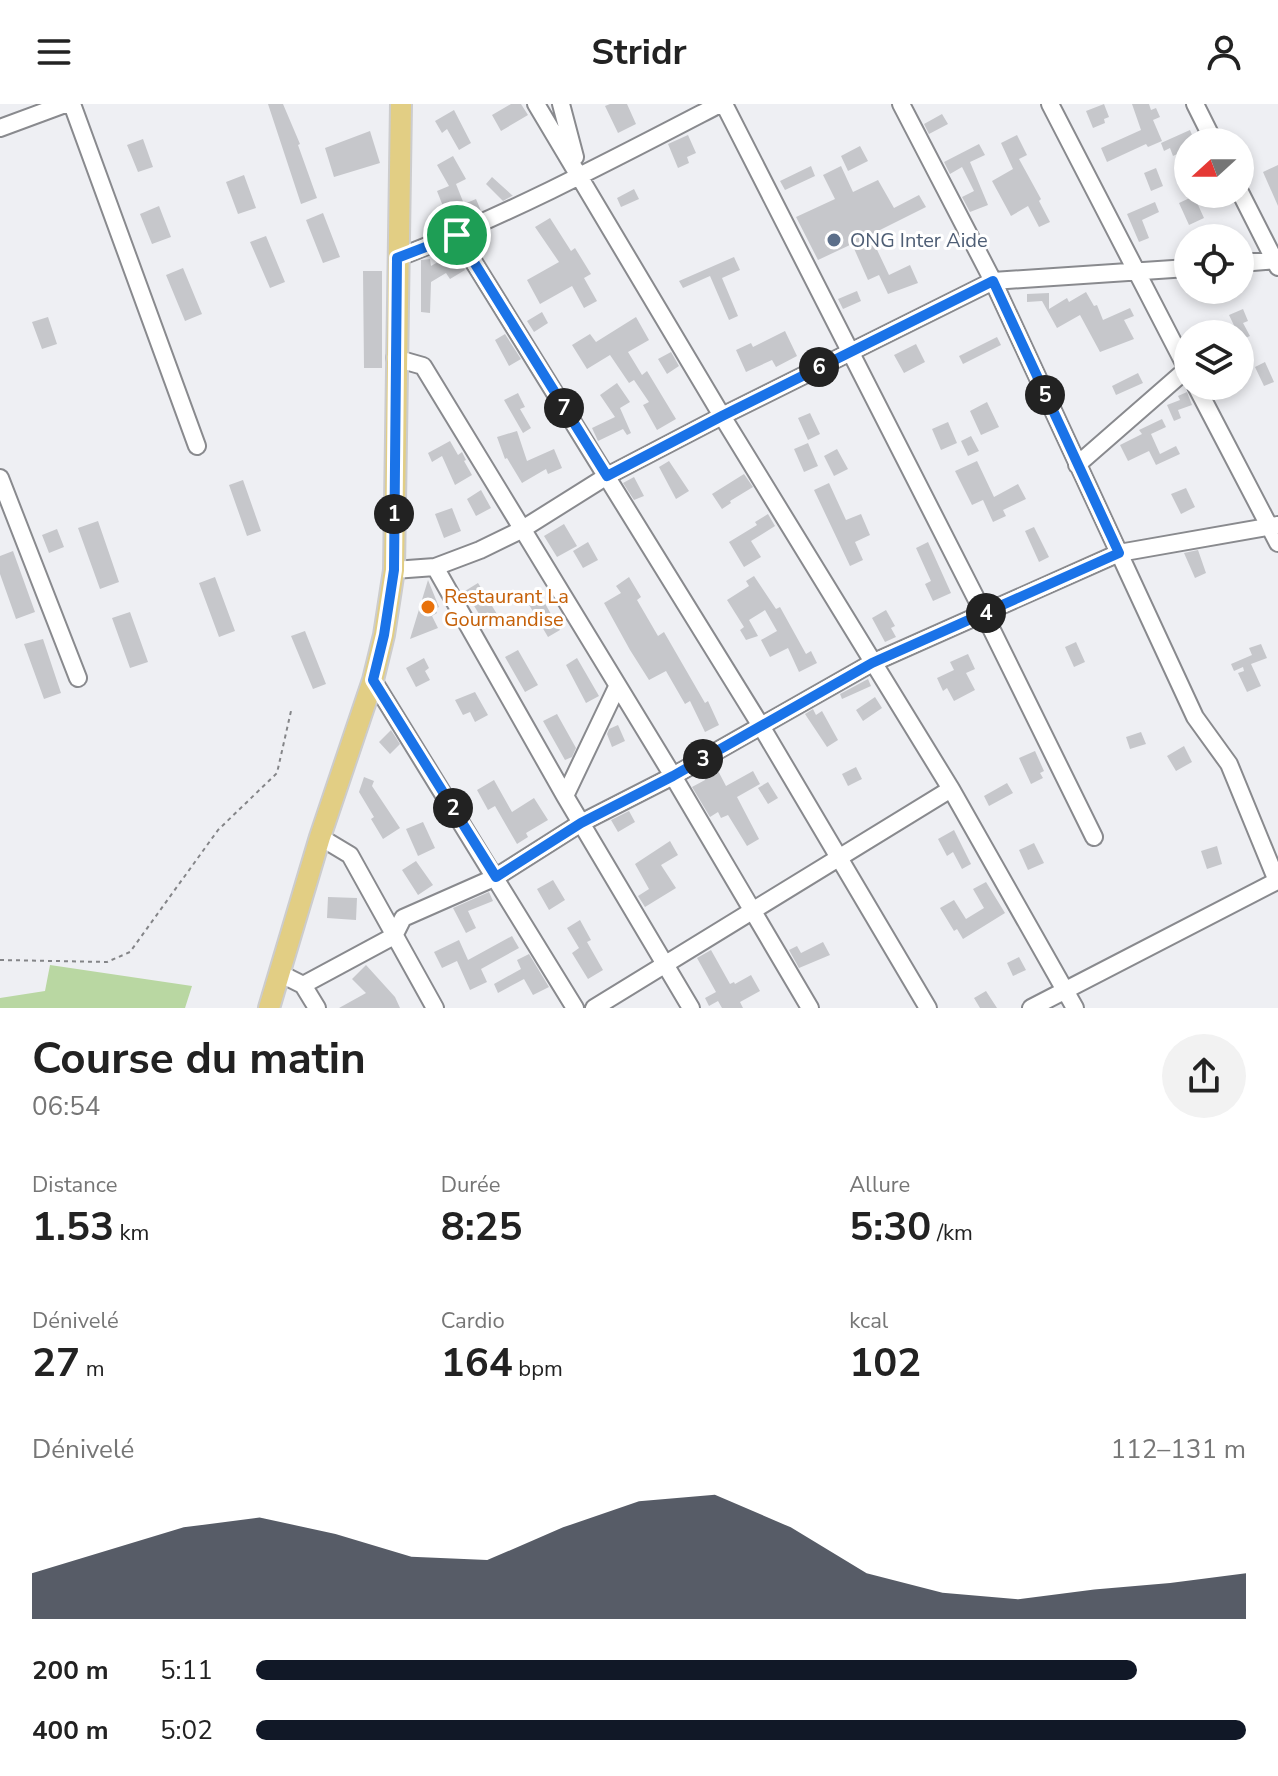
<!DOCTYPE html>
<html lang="fr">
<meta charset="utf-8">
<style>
body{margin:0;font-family:"Nunito Sans",sans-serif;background:#f2f2f2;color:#222;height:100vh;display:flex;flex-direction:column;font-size:30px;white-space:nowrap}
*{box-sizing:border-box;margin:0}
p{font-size:26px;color:#767676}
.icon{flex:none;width:44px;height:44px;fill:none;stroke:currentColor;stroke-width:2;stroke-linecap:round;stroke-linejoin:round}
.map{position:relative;height:904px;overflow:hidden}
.panel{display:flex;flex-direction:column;background:#fff;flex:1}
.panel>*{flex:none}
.needle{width:52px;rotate:249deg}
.controls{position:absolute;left:1174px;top:24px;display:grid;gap:16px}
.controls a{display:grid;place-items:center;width:80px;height:80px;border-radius:50%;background:#fff;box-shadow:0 4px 12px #0003;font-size:40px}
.pin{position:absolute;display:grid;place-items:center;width:68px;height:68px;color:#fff;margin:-34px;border:4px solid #fff;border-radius:50%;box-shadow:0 2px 8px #0007}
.km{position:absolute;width:40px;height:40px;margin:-20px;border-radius:50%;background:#222;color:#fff;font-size:22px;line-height:40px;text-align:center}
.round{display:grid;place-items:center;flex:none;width:84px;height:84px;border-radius:42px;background:#f2f2f2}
.head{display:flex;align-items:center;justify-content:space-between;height:136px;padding:0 32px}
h1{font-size:44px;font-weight:700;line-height:60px}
.stats{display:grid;grid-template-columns:repeat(3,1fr);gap:12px;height:136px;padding:8px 32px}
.stats div{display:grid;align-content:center}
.stats b{font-size:40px;font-weight:700}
.stats small{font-size:22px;font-weight:400}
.stats p{font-size:22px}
.chart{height:224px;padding:16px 32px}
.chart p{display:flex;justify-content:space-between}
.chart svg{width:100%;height:144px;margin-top:8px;fill:#111827;opacity:.7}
ul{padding:0 32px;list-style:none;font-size:26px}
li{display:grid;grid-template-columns:128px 96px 1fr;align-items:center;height:60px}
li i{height:20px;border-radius:10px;background:#111827}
header{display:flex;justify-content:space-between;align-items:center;height:104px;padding:0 32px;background:#fff;font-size:36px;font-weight:700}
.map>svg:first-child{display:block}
.green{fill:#b9d7a2}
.building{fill:#c6c7cb}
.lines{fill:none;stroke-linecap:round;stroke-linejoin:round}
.minor-casing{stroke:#898a8e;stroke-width:20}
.major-casing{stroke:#cccccd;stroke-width:24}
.path{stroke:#848588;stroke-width:2;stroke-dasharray:4 4;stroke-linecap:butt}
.minor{stroke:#fff;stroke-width:16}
.major{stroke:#e2ce84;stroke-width:20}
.route-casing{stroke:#fff;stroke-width:16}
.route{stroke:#1a73e8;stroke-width:10}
.service-dot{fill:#5c6f8a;stroke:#fff;stroke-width:3}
.food-dot{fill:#e8710a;stroke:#fff;stroke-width:3}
.labels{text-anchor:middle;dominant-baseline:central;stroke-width:6;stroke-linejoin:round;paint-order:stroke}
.service-label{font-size:20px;fill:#4e5e75;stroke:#fff;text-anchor:start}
.food-label{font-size:20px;fill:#c56008;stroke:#fff;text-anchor:start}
</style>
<header><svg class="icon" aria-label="menu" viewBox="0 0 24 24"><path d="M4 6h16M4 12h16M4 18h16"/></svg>Stridr<svg class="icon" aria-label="person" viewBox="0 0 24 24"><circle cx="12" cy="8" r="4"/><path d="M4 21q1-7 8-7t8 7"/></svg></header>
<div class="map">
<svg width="1278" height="904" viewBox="0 0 1278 904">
<rect width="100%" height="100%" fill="#eeeff3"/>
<path class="green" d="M50 861 192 882 185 904H0V894L45 887Z"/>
<path class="building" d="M268 0H283L300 40 298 41 317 94 301 100Z
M511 0H521L528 11 501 27 492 11Z
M610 0H627L636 20 618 29 605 2Z
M1104 0 1109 13 1104 15 1105 19 1093 24 1086 7Z
M1132 0H1149L1151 6 1156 4 1160 13 1153 16 1162 37 1148 43 1146 40 1107 58 1101 44 1141 26Z
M454 6 471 39 459 46 447 25 442 29 435 17Z
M942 10 948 20 929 30 924 20Z
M1190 26 1195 38H1188V45L1173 52 1170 44 1164 47 1161 39Z
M370 27 380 59 334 73 325 44Z
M688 31 696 49 687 53 689 59 678 64 668 40Z
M1017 31 1027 51 1019 55 1041 95 1039 97 1050 118 1039 123 1028 102 1011 112 992 77 1013 65 1001 39Z
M143 35 153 63 138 68 127 41Z
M979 40 985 51 970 58 988 101 970 108 962 93 974 87 962 63 950 70 944 58Z
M860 42 868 57 848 67 841 52Z
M453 52 466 75 456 80 464 100 476 95 481 107 450 120 437 87 449 82 437 61Z
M1278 61V102L1263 68Z
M811 62 815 72 785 86 780 77Z
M841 62 853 88 878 76 894 104 919 91 926 103 870 131 889 171 910 161 918 179 888 190 879 171 868 176 852 140 818 156 796 113 835 95 823 71Z
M1156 64 1163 82 1151 87 1144 69Z
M244 71 256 104 238 110 226 78Z
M492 73 513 92H512L503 97 486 80Z
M634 85 639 95 621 103 617 94Z
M1194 92 1204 114 1189 121 1179 99Z
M1155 98 1159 108 1142 116 1149 134 1139 138 1127 110Z
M159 102 171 133 152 140 140 110Z
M323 109 340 153 323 159 306 116Z
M550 114 571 147 575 144 591 170 584 174 597 197 584 204 572 182 540 200 527 176 559 158 535 123Z
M266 132 285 178 270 184 250 138Z
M455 148 465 166 450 175 446 169 431 178 430 209 421 208V156L430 155 431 162Z
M734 153 740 166 722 174 738 212 729 216 710 172 683 184 679 177Z
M183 164 202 210 185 217 166 171Z
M363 167H382V264H364Z
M857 187 861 197 843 205 838 195Z
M1086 188 1094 202 1097 201 1103 216 1130 204 1134 212 1124 216 1134 235 1100 248 1080 211 1057 224 1042 197 1027 198V190L1049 189V205L1067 194 1069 198Z
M1243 205 1248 217 1243 219 1250 232 1241 236 1229 211Z
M542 208 548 219 534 228 527 217Z
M48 213 57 240 42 245 32 218Z
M636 213 649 236 628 248 642 271 647 267 676 315 657 326 643 301 649 298 634 276 629 279 610 251 587 265 572 241 590 230 596 238Z
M785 227 797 252 776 263 772 256 746 268 736 246 751 239 753 243Z
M505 230 521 255 509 262 495 236Z
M997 233 1001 241 963 260 959 252Z
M916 240 925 258 904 269 894 251Z
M671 248 679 262 667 270 658 255Z
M1265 258 1274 278 1264 282 1255 263Z
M1138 269 1143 279 1116 291 1112 282Z
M617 279 630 298 620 304 631 329 627 331 623 325 598 337 592 324 615 313 600 291Z
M1187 288 1192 301 1178 306 1181 314 1174 317 1167 301 1180 296 1178 292Z
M518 289 525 303 520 305 531 324 523 329 504 296Z
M987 298 999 323 981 331 970 307Z
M810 309 820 330 808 336 798 314Z
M1162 315 1166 323 1151 330 1160 350 1176 342 1180 350 1156 361 1149 347 1128 357 1120 341 1142 330 1139 326Z
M948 318 957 339 941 346 932 325Z
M517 327 527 357 554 345 562 364 548 370 546 365 522 379 507 354 505 355 497 333Z
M971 332 979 347 968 352 961 337Z
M450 337 458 351 462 348 466 356 464 357 472 371 455 381 442 352 432 358 428 349Z
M808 339 818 362 804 368 794 345Z
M837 345 848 365 834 372 824 352Z
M669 357 689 387 676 395 659 363Z
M977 357 994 393 1018 380 1026 395 1003 406 1006 412 993 418 983 396 972 401 955 367Z
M744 370 753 383 730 397 731 399 722 405 712 390Z
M634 373 644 392 634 396 623 379Z
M243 376 261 427 247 432 229 381Z
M829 379 846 416 861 410 870 431 855 438 863 456 850 462 814 386Z
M1186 384 1195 403 1181 410 1171 390Z
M481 386 491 404 476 412 467 395Z
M452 404 461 427 444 434 435 410Z
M768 410 775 422 751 437 761 453 744 463 729 438 757 421 755 418Z
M98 417 119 478 100 485 78 424Z
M564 420 577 442 557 453 544 432Z
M1034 423 1049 453 1039 458 1025 427Z
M57 425 64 443 49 449 42 431Z
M588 438 598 456 583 464 573 447Z
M928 438 951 489 933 497 925 480 931 477 916 444Z
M1198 446 1206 469 1195 474 1184 449Z
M13 447 35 508 16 515 0 470V452Z
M754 472 776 505 780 503 806 550 811 547 817 559 799 568 788 544 770 553 761 536 777 527 765 506 749 516 758 532 746 536 740 526 744 523 727 496 749 482 746 477Z
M215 473 235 527 219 533 199 479Z
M629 473 641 493 637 496 658 532 664 528 705 599 708 597 719 621 705 628 690 597 685 600 666 567 649 576 630 546 604 499 621 489 616 482Z
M428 476 439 503 435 505 437 509 432 512 438 524 410 535Z
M478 479 500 515 487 523 465 487Z
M538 487 560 526 548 533 525 494Z
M886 506 895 522 891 524 896 533 885 538 872 514Z
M130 508 148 558 130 564 112 514Z
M305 527 326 580 313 585 291 532Z
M43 535 61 589 44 595 24 540Z
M1076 538 1085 558 1074 563 1065 543Z
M1261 540 1267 554 1251 560 1261 582 1247 588 1238 569 1244 567 1243 563 1234 567 1231 560 1252 551 1249 544Z
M518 546 538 581 525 588 505 553Z
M968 550 975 565 966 569 975 586 954 597 947 584 943 587 937 574 954 566 950 558Z
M424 554 429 564 425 567 430 576 416 583 406 564Z
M577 554 599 592 586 599 566 561Z
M868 575 871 582 842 595 840 590Z
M475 588 488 611 475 618 470 608 463 611 455 596Z
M875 593 882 604 863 617 856 606Z
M813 605 816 611 822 607 838 636 827 643 805 610Z
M557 610 576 644 572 653 565 656 543 617Z
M618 621 625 637 612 643 607 630 609 625Z
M391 626 400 640 390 650 379 638Z
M1141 628 1146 640 1130 645 1126 633Z
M1184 642 1192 658 1176 667 1167 652Z
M1035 647 1044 667 1040 669 1043 674 1031 680 1019 654Z
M715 661 726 682 753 667 760 680 737 693 759 735 747 742 728 711 721 714 718 708 710 713 692 683 705 676 702 668Z
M856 663 862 675 848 682 842 670Z
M364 673 374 677 372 682 400 724 383 735 371 715 374 713 359 688Z
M494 676 512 708 534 694 548 716 526 729 528 733 517 740 495 702 488 706 477 686Z
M768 678 778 694 768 700 758 684Z
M1007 679 1013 689 989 702 984 692Z
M629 707 635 718 618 728 611 716Z
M423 718 435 744 418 752 406 725Z
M954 726 971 760 962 765 953 748 947 752 938 735Z
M670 737 678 751 661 761 676 784 645 803 638 792 649 785 635 760Z
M1034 739 1044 759 1028 766 1019 746Z
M1217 742 1222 760 1207 765 1201 747Z
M416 757 433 781 418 791 402 766Z
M553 776 565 796 549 806 537 785Z
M986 778 1005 809 963 835 957 825 954 827 940 804 954 796 966 815 984 804 973 785Z
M489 788 493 797 468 807 476 824 466 829 453 804Z
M328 793 357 794 356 816 327 814Z
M580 816 591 836 587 838 603 866 588 875 572 849 579 844 567 824Z
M512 832 519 844 481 865 487 878 470 886 457 857 442 864 434 848 459 836 468 856Z
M823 838 830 851 799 864 789 846 797 842 801 849Z
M711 846 730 880 734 878 735 880 751 871 760 887 740 898 743 904H722L718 897 709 902 705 894 716 888 697 854Z
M529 850 549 883 533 891 524 875 498 889 494 880 521 865 517 856Z
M1019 853 1026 866 1013 872 1007 859Z
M366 861 395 893 400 904H339L366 889 352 875Z
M986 887 997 904H980L974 894Z"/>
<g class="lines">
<g class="minor-casing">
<path id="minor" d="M72 0 197 342
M536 0 722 312 951 685 1075 904
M561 0 575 53
M724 0 984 510 1094 733
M901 0 993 177 1195 613 1229 660 1277 777 1031 904
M1050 0 1188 267
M1195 0 1214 38
M0 24 65 0
M1240 88 1278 163
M457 131 761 622 928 904
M397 154C508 111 614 55 720 0
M1240 159 1278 156
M395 254 423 262 673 672 810 904
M1196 282 1278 439
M1077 361 1187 265
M0 374 78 574
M435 463 565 692 691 904
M394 466 435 463 480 446 521 426 607 372 722 312 993 177 1188 164
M373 576 575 904
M565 692 617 583
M320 733 350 751 435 904
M279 869 303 881 317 904
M303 881 394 832 403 814 496 773 581 719 673 672 872 559 1119 449 1278 421
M594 904 951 685"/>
</g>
<g class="major-casing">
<path id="major" d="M269 904 320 733 373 576 384 531 394 466 401 0"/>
</g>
<path class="path" d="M0 856 107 858 130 848 218 726 277 669 291 607"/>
<use href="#minor" class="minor"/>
<use href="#major" class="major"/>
</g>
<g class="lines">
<g class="route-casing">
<path id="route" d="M457 131 607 372 722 312 993 177 1119 449 872 559 673 672 581 719 496 773 373 576 384 531 394 466 397 154Z"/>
</g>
<use href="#route" class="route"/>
</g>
<circle class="service-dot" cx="834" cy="136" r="8"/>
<circle class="food-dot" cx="428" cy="503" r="8"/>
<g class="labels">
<g class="service-label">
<text x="850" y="136">ONG Inter Aide</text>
</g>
<g class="food-label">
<text x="444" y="492">Restaurant La<tspan x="444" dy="23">Gourmandise</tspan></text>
</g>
</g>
</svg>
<div class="controls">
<a><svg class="needle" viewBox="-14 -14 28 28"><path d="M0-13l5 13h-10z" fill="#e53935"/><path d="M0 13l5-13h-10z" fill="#767676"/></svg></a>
<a><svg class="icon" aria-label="locate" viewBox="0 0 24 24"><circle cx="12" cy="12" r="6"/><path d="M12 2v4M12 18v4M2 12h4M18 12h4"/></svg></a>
<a><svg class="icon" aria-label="layers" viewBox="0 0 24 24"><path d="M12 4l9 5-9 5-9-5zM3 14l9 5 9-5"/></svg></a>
</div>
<div class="pin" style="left:457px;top:131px;background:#1e9e55"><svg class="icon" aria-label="arrive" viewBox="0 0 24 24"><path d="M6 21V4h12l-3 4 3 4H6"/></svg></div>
<b class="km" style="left:394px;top:410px">1</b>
<b class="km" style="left:453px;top:704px">2</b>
<b class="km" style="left:703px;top:655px">3</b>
<b class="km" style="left:986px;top:509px">4</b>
<b class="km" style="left:1045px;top:291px">5</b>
<b class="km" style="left:819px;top:263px">6</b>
<b class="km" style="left:564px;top:304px">7</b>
</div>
<section class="panel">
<div class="head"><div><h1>Course du matin</h1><p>06:54</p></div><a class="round"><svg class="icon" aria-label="share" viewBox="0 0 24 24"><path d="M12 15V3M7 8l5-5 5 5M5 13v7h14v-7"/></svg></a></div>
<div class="stats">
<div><p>Distance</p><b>1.53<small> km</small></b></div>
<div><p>Durée</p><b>8:25</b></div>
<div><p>Allure</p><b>5:30<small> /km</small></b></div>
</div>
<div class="stats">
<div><p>Dénivelé</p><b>27<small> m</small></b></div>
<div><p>Cardio</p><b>164<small> bpm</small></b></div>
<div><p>kcal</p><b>102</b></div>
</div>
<div class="chart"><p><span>Dénivelé</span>112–131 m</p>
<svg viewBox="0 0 160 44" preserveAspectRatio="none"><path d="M0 44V30L10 23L20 16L30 13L40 18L50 25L60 26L70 16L80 8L90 6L100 16L110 30L120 36L130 38L140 35L150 33L160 30V44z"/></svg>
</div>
<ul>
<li><b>200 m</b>5:11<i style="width:89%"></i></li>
<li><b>400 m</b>5:02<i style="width:100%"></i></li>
</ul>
</section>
